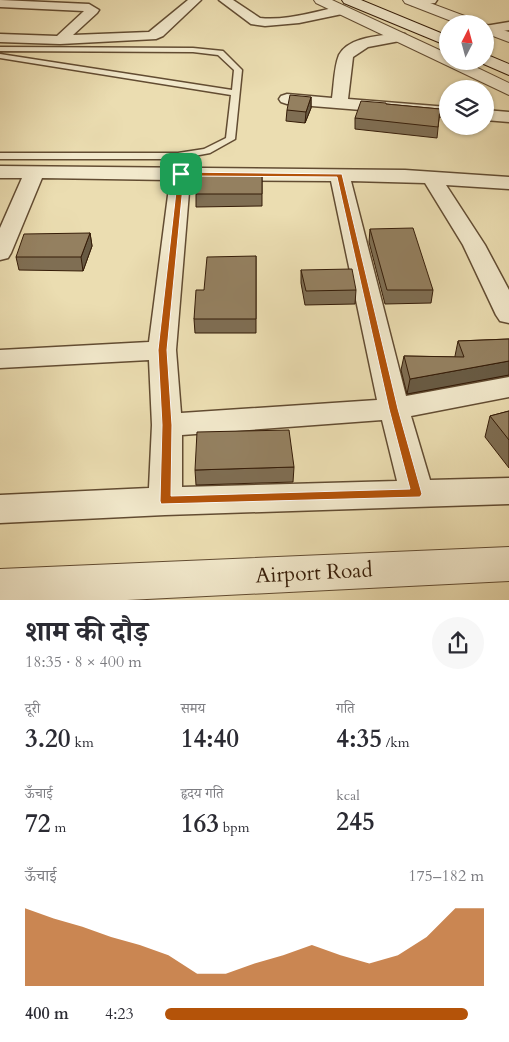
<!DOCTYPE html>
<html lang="hi">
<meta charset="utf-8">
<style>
body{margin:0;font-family:Cardo,"Noto Serif Devanagari",serif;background:#f7f7f7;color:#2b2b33;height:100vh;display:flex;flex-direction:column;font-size:19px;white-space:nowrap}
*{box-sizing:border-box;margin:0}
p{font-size:16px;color:#7c7c81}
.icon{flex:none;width:28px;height:28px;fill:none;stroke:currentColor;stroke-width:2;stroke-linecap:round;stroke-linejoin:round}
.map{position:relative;height:600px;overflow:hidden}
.sheet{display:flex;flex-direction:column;background:#fff;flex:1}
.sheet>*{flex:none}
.needle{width:32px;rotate:6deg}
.tools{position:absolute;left:439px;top:15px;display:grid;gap:10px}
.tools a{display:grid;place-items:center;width:55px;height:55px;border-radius:50%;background:#fff;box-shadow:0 1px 4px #0004;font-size:25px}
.pin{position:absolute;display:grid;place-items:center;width:42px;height:42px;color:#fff;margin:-21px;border-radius:10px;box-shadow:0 2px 8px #0006}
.round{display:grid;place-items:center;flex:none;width:52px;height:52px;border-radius:26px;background:#f7f7f7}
.head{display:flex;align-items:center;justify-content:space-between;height:85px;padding:0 25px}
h1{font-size:28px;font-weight:700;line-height:38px}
.metrics{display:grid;grid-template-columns:repeat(3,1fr);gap:8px;height:85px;padding:5px 25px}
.metrics div{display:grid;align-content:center}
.metrics b{font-size:25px;font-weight:700}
.metrics small{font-size:14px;font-weight:400}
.metrics p{font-size:14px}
.chart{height:140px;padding:10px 25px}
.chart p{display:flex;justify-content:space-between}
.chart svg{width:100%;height:90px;margin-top:5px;fill:#b45309;opacity:.7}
ul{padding:0 25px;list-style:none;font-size:16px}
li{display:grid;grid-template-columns:80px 60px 1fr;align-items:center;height:38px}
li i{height:12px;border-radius:6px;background:#b45309}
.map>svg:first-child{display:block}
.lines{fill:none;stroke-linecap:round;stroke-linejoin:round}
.service-casing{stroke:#624c32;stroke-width:3}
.minor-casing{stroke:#624c32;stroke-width:3}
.tertiary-casing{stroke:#624c32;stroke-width:2}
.secondary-casing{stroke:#351c08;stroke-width:2}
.service{fill:#f2e9cc;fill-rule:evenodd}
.minor{fill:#f2e9cc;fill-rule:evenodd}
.tertiary{fill:#f2e9cc;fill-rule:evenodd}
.secondary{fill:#f2e9cc;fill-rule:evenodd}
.wall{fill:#7f6e53;stroke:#351c08}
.shaded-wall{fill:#685a43;stroke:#351c08}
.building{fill:#948060;stroke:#351c08}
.route{fill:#b45309;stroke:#fff;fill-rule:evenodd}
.labels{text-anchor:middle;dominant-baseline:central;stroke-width:5;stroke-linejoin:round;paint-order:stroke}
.near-street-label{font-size:21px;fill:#351c08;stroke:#f2e9cc}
</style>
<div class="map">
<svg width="509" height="600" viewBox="0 0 509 600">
<rect width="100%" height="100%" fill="#ebddb1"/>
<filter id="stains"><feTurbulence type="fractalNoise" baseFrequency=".004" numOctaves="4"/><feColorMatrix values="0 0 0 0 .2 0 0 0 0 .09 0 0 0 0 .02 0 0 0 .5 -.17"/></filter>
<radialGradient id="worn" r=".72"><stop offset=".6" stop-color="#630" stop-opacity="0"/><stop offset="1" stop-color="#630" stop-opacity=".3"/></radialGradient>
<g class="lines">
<g class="service-casing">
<path id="service" d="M0 47 193 48 223 51 242 70 235 139 210 153 178 159H0V153H178L204 149 226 138 231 95 0 58V54L232 90 234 70 218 55 193 52 0 51Z"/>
</g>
<g class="minor-casing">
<path id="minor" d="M0 0 89 4 99 10 97 13 73 35 149 32 188 0H201L163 36 156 39 60 44 0 42V34L57 36 84 11 0 7Z
M219 0H233L260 18C287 21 316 11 343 6L349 10 347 13 299 23 265 26 251 24Z
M411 0H437L435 3 412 5 410 2Z
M509 22V30L485 34V26Z
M400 33 405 34 407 37 405 40 368 47 353 57 348 99 448 107V117L287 104 281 102 279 99 281 96 287 94 332 98C334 85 334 67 339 55 349 36 382 36 400 33Z
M485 110 509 112V122L485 120Z
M0 166 405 170 509 177V189L446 185 485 245 509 290V323L500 321 496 315 463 245 425 183 351 181 406 396 509 377V397L411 416 430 480 509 478V504L165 515 0 523V495L149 488 152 425 149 360 0 368V350L149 342 170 180 42 178 11 253 8 258 0 260V228L22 178H0ZM190 180 331 181 377 400 181 413 176 350ZM382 420 397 481 182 487V435Z"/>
</g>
<g class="tertiary-casing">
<path id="tertiary" d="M314 0H332L448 54V61H463L509 83V95L316 3Z
M403 0H422L478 21 480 24H459L405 3Z
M484 24H485L509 32V42L485 33Z
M509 547V581L127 600H0V569Z"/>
</g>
<g class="secondary-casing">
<path id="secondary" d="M342 0H361L448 36V46L344 3Z
M485 54 509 64V75L479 62 485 61Z"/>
</g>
<use href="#service" class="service"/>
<use href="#minor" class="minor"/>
<use href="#tertiary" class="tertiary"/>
<use href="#secondary" class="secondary"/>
</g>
<path class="wall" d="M311 97V108L305 123 286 121 287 110Z
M386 104 440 109 437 138 355 129V118Z
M262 174V206L196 207V194Z
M370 229 433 290 431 303 385 304 369 242Z
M90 233 92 246 83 271 19 270 16 257Z
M256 256V333H195L194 319 204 290Z
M301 270 356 290 355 304 305 305 301 283Z
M509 339V375L407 394 401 370 404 356 455 357V356L458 341Z
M509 411V468L485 437 490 416Z
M294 467 293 482 196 485 195 470Z"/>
<path class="shaded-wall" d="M311 97V108L305 123 306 112Z
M90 233 92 246 83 271 81 257Z
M509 361V375L407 394 410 379Z"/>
<path class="building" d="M290 95 311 97 306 112 287 110Z
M361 101 386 103V104L440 109 438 127 355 118Z
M198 174H262V194H196Z
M413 228 433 290H387L370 229Z
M90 233 81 257H16L24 234Z
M256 256V319H194L196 290H204L207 257Z
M352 269 356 290 306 291 301 270Z
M509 339V361L410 379 404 356 464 357 458 341Z
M509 411V440L490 416Z
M289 430 294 467 195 470 197 432Z"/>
<path class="route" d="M181 172 342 174 398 409 422 494 420 497 161 504 160 501 162 425 158 350 178 174ZM184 176 337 177 389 409 410 489 171 496 172 425 167 350Z"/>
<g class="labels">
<g class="near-street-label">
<text transform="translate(314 573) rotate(-3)">Airport Road</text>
</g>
</g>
<rect width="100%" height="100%" filter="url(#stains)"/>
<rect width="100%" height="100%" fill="url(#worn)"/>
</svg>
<div class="tools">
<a><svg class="needle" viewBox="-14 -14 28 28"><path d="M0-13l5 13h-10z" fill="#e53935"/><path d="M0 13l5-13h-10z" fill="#7c7c81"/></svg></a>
<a><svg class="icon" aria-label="layers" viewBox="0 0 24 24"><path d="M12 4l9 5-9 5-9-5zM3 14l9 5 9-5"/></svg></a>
</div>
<div class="pin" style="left:181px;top:174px;background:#1e9e55"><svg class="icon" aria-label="arrive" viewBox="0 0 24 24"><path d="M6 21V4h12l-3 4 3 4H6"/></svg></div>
</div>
<section class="sheet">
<div class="head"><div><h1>शाम की दौड़</h1><p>18:35 · 8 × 400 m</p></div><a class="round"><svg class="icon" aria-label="share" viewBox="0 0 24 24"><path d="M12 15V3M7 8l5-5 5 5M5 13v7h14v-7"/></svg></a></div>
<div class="metrics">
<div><p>दूरी</p><b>3.20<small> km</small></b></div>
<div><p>समय</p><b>14:40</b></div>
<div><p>गति</p><b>4:35<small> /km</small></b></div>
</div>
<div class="metrics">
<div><p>ऊँचाई</p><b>72<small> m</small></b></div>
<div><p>हृदय गति</p><b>163<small> bpm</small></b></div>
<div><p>kcal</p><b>245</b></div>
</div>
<div class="chart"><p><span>ऊँचाई</span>175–182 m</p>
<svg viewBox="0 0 160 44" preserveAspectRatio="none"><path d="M0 44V6L10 11L20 15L30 20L40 24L50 29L60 38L70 38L80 33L90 29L100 24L110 29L120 33L130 29L140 20L150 6L160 6V44z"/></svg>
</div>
<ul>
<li><b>400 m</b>4:23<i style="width:95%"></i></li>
</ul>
</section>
